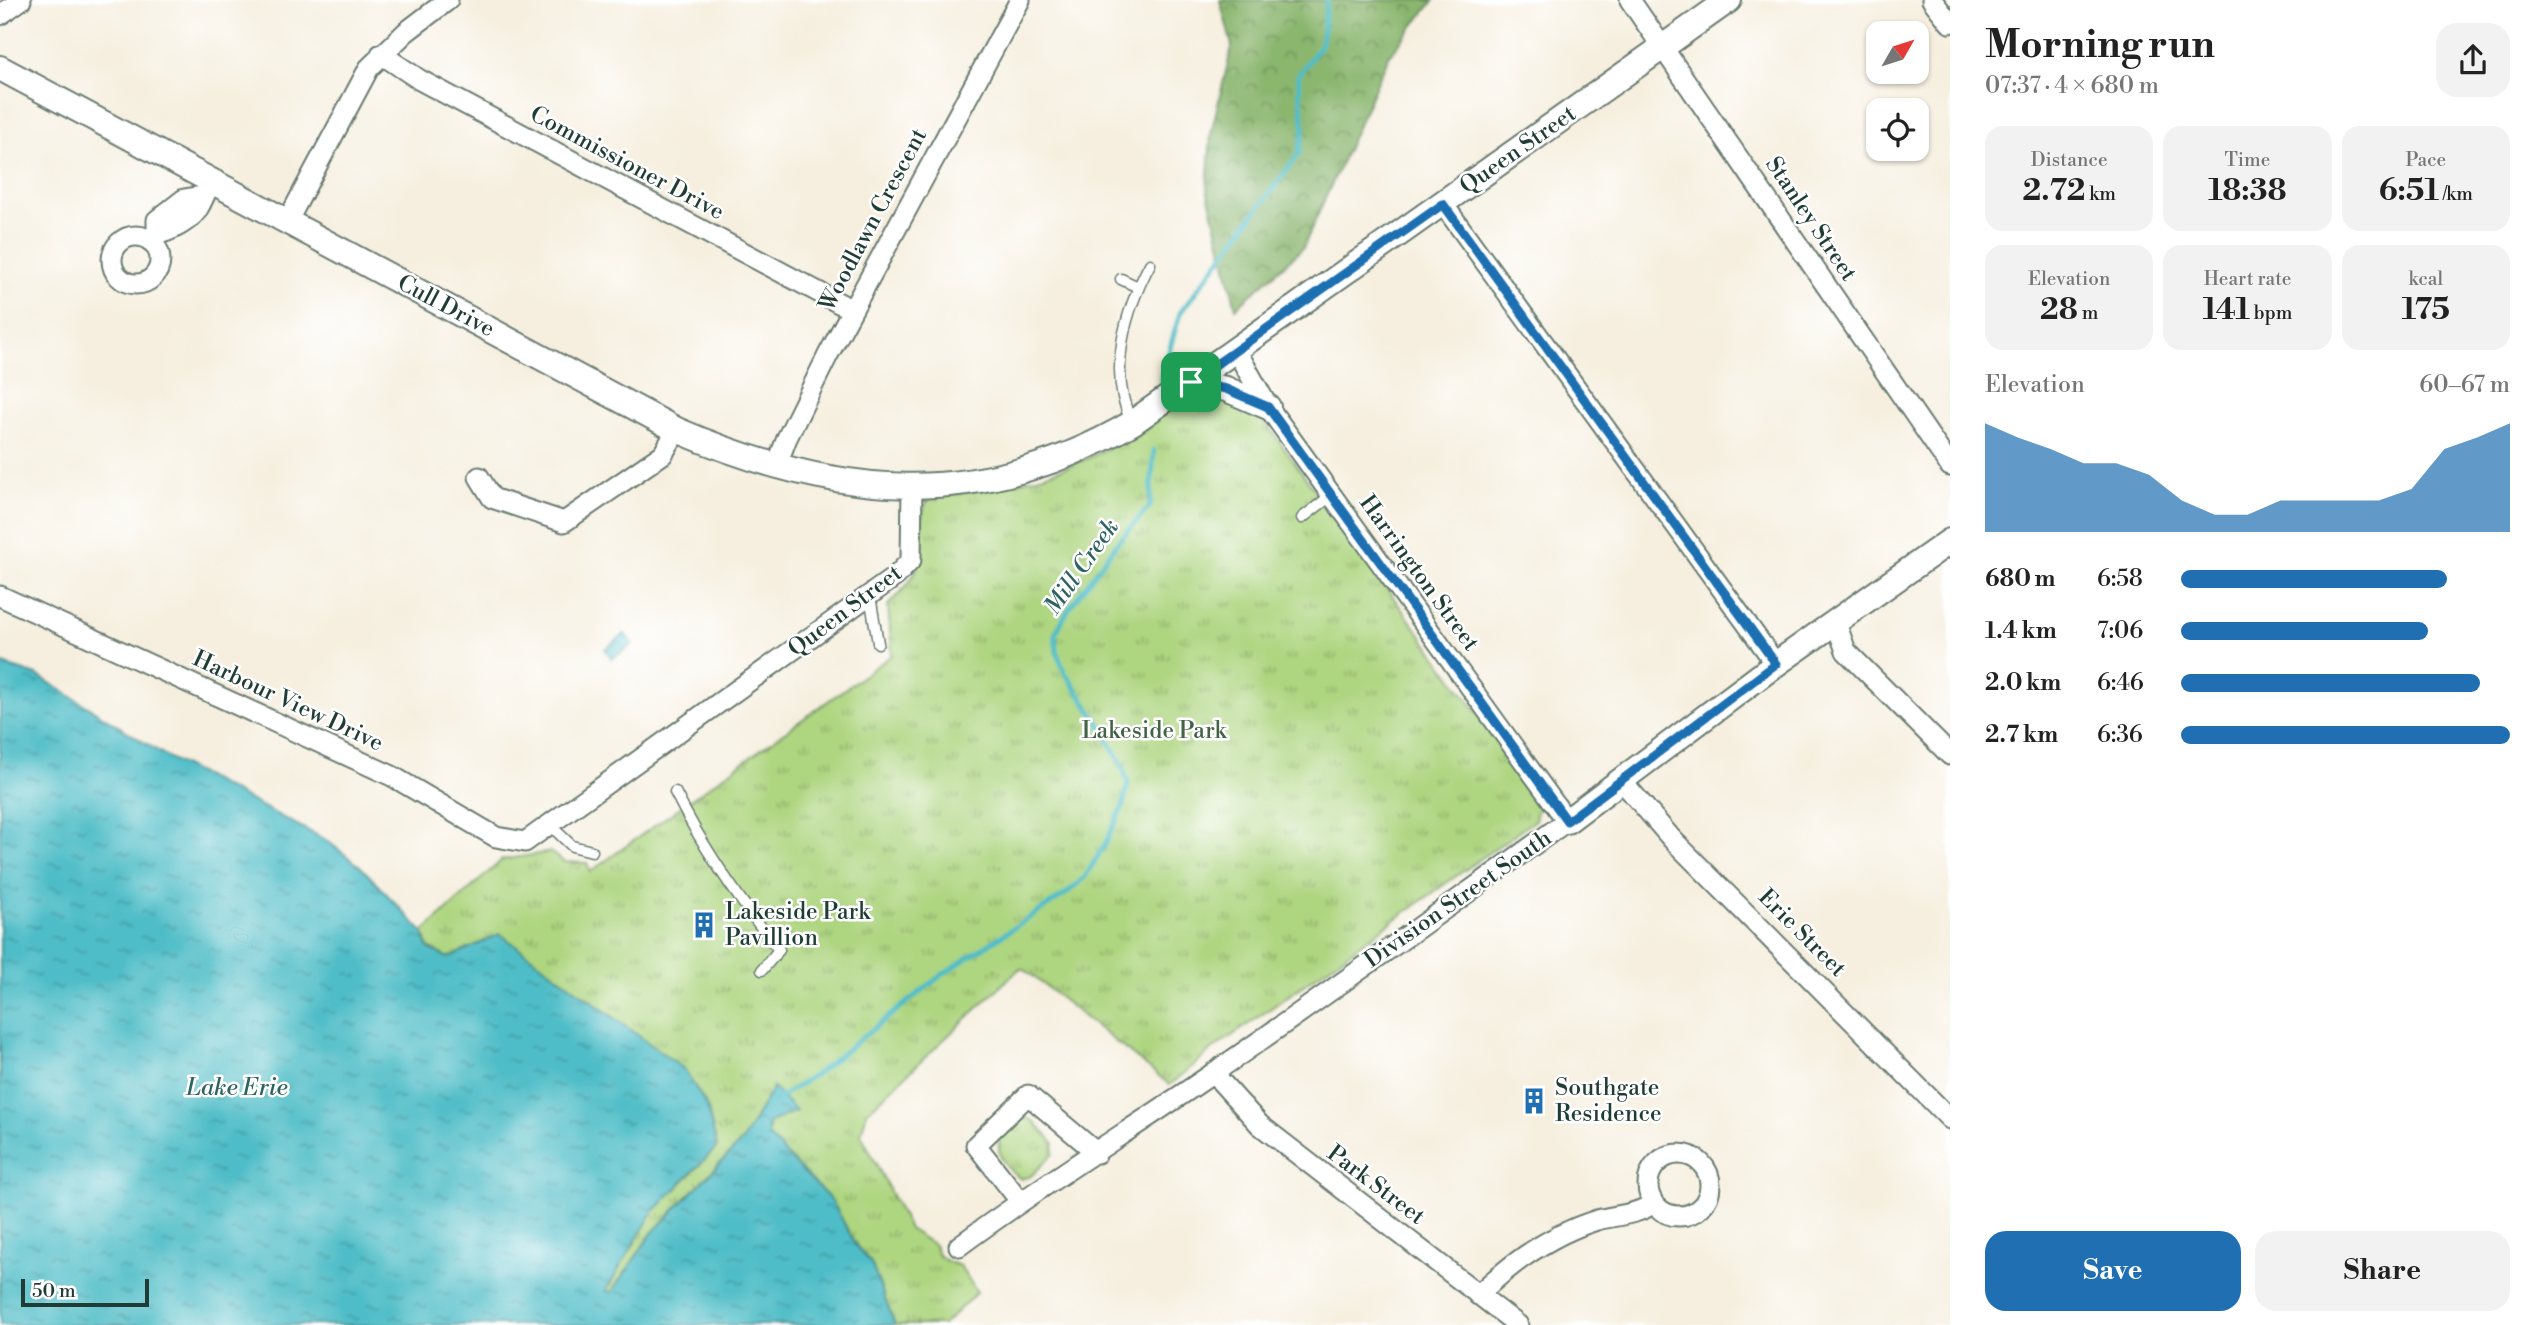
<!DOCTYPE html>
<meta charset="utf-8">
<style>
body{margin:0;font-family:"Libre Bodoni",serif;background:#f2f2f2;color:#222;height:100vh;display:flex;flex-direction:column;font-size:26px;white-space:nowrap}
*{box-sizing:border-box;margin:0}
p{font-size:23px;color:#767676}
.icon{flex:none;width:38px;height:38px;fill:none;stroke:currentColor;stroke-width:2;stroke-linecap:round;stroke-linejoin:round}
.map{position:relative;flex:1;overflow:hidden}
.side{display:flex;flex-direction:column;background:#fff;width:595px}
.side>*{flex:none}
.needle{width:46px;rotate:51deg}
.controls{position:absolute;left:1866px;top:21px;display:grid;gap:14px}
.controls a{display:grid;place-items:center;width:63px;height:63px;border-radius:14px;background:#fff;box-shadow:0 2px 5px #0004;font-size:35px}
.scale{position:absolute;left:21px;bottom:18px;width:128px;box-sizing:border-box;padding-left:7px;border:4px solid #1f3d34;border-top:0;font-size:19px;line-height:24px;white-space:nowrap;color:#1f3d34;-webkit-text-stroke:5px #fff;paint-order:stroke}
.pin{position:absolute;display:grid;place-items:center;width:60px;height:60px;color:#fff;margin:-30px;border-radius:14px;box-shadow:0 4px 10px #0006}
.round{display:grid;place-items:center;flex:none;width:74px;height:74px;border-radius:21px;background:#f2f2f2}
.summary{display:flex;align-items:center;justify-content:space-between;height:119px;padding:0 35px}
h1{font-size:38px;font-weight:700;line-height:52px}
.metrics{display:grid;grid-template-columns:repeat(3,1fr);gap:10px;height:119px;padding:7px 35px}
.metrics div{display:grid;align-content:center;border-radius:18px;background:#f2f2f2;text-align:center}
.metrics b{font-size:30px;font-weight:700}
.metrics small{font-size:19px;font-weight:400}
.metrics p{font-size:19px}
.chart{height:196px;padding:14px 35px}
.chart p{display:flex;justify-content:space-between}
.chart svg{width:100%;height:126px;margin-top:7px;fill:#1f6fb2;opacity:.7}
.primary-button{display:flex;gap:14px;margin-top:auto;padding:14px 35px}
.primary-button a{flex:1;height:80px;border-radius:21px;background:#1f6fb2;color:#fff;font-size:28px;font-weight:700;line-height:80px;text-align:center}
.primary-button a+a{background:#f2f2f2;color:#222}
ul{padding:0 35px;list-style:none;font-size:23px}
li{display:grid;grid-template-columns:112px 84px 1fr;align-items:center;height:52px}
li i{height:18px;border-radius:9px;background:#1f6fb2}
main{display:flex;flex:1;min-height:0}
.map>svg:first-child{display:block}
.grass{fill:url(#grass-tufts);stroke:#66895a;stroke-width:2}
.forest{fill:url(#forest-crowns);stroke:#547a51;stroke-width:2}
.water{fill:url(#water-ripples);stroke:#377d7e;stroke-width:2}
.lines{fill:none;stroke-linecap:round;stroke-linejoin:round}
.stream{stroke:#4fbdc7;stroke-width:5}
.service-casing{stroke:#6a7b70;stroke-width:13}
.minor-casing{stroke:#6a7b70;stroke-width:23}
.tertiary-casing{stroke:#6a7b70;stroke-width:28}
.service{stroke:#fff;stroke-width:10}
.minor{stroke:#fff;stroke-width:19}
.tertiary{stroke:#fff;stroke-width:24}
.route-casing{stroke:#fff;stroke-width:14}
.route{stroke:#1f6fb2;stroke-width:9}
.labels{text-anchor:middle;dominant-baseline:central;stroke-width:5;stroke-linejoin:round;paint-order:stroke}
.street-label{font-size:23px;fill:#1f3d34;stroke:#fff}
.park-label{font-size:23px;fill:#436347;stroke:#fff}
.poi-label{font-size:23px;fill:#1f3d34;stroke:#fff;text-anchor:start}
.water-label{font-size:24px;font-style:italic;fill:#2d6360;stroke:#fff}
</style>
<main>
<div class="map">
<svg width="1950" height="1325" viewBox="0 0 1950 1325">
<defs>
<pattern id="grass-tufts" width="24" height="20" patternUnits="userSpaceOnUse" patternTransform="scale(1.75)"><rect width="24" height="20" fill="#aed580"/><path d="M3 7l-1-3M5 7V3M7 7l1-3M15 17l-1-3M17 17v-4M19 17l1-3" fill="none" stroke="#8dae6a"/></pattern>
<pattern id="forest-crowns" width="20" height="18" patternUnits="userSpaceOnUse" patternTransform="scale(1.75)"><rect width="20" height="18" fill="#8ab66e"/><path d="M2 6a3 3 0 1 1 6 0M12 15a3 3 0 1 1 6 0" fill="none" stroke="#70955b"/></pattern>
<pattern id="water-ripples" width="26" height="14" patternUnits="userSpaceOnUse" patternTransform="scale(1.75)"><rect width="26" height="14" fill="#4fbdc7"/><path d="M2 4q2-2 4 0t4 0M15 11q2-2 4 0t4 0" fill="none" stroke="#419ba2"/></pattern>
</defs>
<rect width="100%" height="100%" fill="#fff"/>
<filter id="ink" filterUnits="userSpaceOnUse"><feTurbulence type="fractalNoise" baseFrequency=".0143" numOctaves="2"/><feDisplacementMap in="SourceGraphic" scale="14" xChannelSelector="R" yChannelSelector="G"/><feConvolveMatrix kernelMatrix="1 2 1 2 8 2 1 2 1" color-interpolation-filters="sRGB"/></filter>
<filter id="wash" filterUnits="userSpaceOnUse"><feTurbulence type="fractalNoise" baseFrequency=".00686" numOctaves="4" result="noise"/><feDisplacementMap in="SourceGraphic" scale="28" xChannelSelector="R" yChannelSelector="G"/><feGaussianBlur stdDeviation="1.57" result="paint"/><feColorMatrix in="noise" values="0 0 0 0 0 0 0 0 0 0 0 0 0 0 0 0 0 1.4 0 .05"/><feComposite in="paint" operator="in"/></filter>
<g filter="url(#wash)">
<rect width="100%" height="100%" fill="#f6efdf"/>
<path class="grass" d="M1210 397C1230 400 1251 408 1265 422L1529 783 1539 803 1535 820 1212 1050 1170 1085 1024 969H1019L867 1112 861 1134 909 1229 934 1245 938 1255 947 1261 960 1266 977 1292 943 1325H895L871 1263 857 1247 832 1201 768 1136 773 1087 743 1140 652 1233 611 1293 605 1291 653 1212 717 1147 448 958 428 947 423 932 502 860 550 852 564 862 587 863 590 872 892 655 888 605C904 590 917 576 921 554 925 535 915 511 932 497 991 490 1053 478 1106 449 1141 431 1170 403 1210 397Z
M1025 1117 1034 1121 1054 1143 1053 1154 1031 1176 1021 1179C993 1161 988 1128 1025 1117Z"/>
<path class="forest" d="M1220 0H1434L1389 56 1303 248 1236 308 1207 189 1211 133 1232 46Z"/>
<path class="water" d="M625 634 633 644 612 659 605 649Z
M0 663 37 675 171 759 326 840 360 866 423 932 428 948 448 958 500 934 684 1069 707 1106 717 1147 653 1212 606 1291 612 1292 652 1233 743 1140 773 1087 796 1111 768 1123V1136L832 1201 857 1247 871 1263 895 1325H0Z"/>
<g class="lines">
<path class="stream" d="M1161 379 1180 313 1298 155 1304 129 1298 76 1321 44 1327 0
M782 1096 816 1074 943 974 1067 893 1085 877 1104 846 1123 806 1128 783 1123 767 1099 723 1064 671 1057 652 1055 634 1068 610 1117 543 1150 506 1154 450"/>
</g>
</g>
<g filter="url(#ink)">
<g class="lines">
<g class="service-casing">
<path id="service" d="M1121 279 1138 287
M1132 423C1107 372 1125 311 1150 264
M1302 518 1332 495
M870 596 878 643
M675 792C704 850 738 899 779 950L762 970
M551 826 572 846 592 851"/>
</g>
<g class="minor-casing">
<path id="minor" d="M1630 0 1950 466
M1932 0 1950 23
M0 15 21 0
M381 54 420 80 852 310
M1443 204 1776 664
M288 220 369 68 406 32 448 0
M157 234C170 232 193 220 199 207 204 198 206 191 212 182
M112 260a24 24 0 1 1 48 0a24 24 0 1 1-48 0Z
M150 241 157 234V220L184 199 202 196
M776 467 787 438 828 355 1020 0
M479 477 492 498 564 522 663 454 677 430
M0 596 392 776 496 837 525 842 896 576 911 560 912 486
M1836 623 1846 651 1950 755
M1622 781 1672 839 1950 1119
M1213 1073 1260 1125 1518 1325
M1648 1185a31 31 0 1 1 62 0a31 31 0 1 1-62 0Z
M1020 1201 976 1145 1028 1095 1097 1153
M959 1246C1040 1186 1126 1133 1209 1076 1330 993 1448 906 1567 821L1268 407 1236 350
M1478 1295C1512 1262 1552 1234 1597 1220 1617 1215 1637 1215 1654 1203"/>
</g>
<g class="tertiary-casing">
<path id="tertiary" d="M0 68 677 430C835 498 978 513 1132 423L1729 0
M1191 382 1226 389 1268 407
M1567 821 1776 664 1950 541"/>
</g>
<use href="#service" class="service"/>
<use href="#minor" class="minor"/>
<use href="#tertiary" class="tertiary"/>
</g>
</g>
<g class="lines" filter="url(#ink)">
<g class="route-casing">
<path id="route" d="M1443 204 1776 664 1567 821 1268 407 1226 389 1191 382Z"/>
</g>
<use href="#route" class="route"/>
</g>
<defs>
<g id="building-bare" transform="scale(2.1)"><path d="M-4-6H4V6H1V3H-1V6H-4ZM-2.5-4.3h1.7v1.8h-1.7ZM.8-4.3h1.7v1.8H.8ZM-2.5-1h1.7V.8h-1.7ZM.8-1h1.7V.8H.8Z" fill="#1f6fb2" stroke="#fff" stroke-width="2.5" paint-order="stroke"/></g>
</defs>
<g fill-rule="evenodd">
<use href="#building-bare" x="704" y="925"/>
<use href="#building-bare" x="1534" y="1101"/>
</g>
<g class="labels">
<g class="street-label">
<text transform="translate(1518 150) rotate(-35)">Queen Street</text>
<text transform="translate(627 163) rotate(28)">Commissioner Drive</text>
<text transform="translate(1811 219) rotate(56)">Stanley Street</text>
<text transform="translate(873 220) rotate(-62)">Woodlawn Crescent</text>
<text transform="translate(446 306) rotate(28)">Cull Drive</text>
<text transform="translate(1419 573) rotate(54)">Harrington Street</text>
<text transform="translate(845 611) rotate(-37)">Queen Street</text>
<text transform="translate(288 701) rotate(25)">Harbour View Drive</text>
<text transform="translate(1458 899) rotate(-35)">Division Street South</text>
<text transform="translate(1802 933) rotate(45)">Erie Street</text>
<text transform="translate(1376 1185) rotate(37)">Park Street</text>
</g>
<g class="park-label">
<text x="1154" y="731">Lakeside Park</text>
</g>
<g class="poi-label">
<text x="725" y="912">Lakeside Park<tspan x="725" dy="26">Pavillion</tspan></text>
<text x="1555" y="1088">Southgate<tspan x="1555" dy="26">Residence</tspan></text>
</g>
<g class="water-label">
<text transform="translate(1082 567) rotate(-55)">Mill Creek</text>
<text x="237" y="1088">Lake Erie</text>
</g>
</g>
</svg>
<div class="controls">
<a><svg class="needle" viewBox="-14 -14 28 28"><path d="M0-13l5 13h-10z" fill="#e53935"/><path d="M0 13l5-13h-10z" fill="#767676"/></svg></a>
<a><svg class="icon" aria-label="locate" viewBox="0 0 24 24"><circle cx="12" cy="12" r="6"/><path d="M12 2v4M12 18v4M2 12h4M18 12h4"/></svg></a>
</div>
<div class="scale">50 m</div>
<div class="pin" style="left:1191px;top:382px;background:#1e9e55"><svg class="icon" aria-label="arrive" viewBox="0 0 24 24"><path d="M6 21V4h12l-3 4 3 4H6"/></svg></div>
</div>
<section class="side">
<div class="summary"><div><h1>Morning run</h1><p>07:37 · 4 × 680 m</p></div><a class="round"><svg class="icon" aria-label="share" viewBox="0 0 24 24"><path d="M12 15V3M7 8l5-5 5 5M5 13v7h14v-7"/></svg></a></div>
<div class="metrics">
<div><p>Distance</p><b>2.72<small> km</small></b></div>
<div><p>Time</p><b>18:38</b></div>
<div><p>Pace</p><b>6:51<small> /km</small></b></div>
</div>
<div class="metrics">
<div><p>Elevation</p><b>28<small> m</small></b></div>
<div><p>Heart rate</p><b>141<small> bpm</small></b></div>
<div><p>kcal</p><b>175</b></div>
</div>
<div class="chart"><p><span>Elevation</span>60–67 m</p>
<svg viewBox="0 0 160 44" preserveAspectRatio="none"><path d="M0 44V6L10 11L20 15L30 20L40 20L50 24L60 33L70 38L80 38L90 33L100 33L110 33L120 33L130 29L140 15L150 11L160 6V44z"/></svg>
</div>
<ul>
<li><b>680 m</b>6:58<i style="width:81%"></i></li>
<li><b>1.4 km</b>7:06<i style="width:75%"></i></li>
<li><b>2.0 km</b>6:46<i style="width:91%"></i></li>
<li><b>2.7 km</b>6:36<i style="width:100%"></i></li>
</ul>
<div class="primary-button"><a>Save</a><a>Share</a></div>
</section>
</main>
